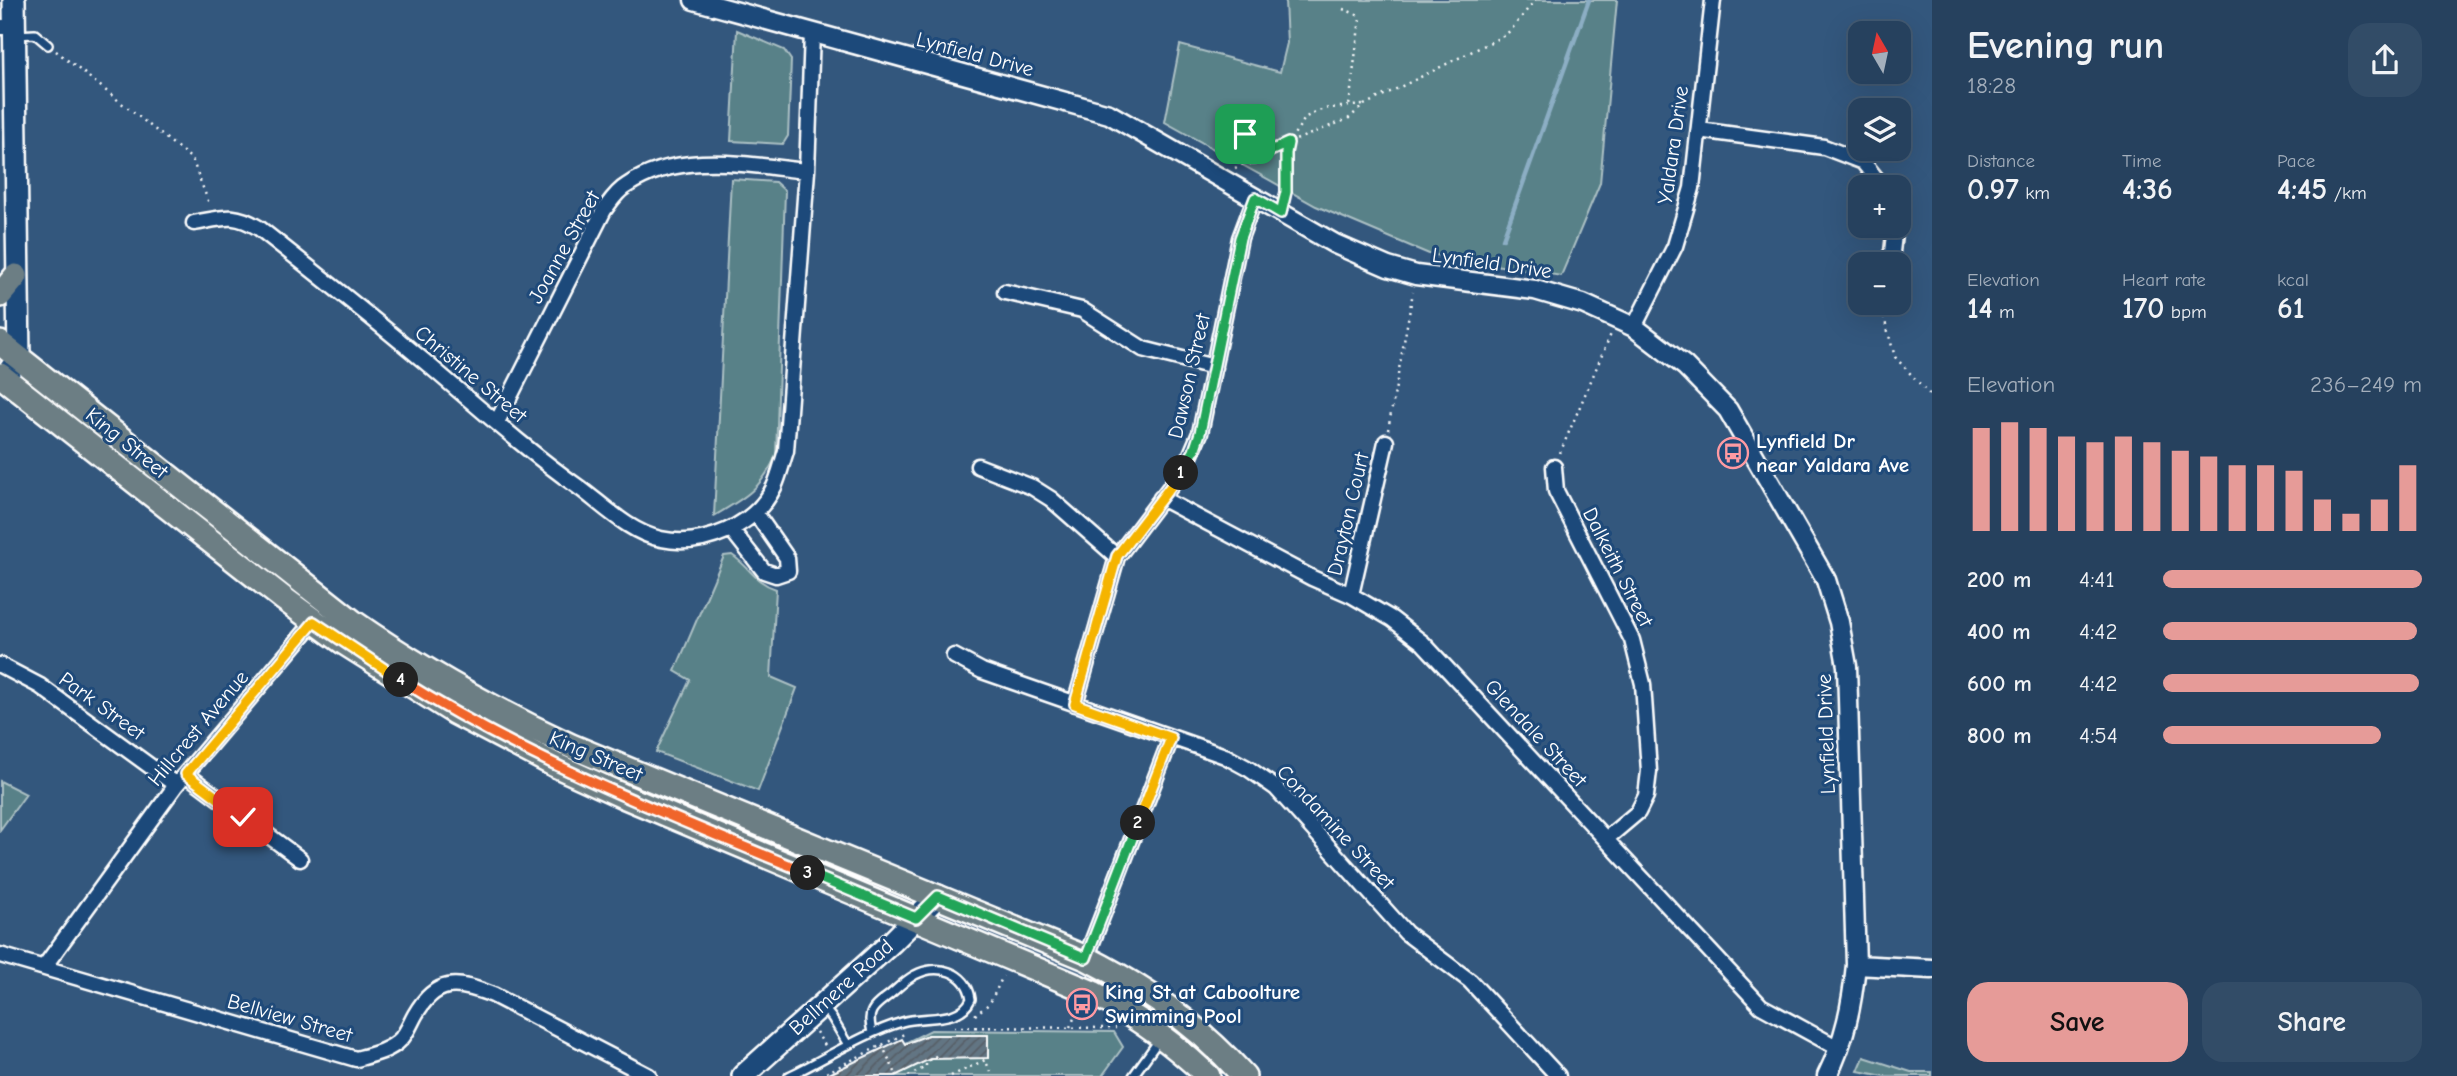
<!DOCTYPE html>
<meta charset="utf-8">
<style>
body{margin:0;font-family:"Comic Neue",sans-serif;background:#324c67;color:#f1f3f6;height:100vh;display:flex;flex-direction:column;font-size:26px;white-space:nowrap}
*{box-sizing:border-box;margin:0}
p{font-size:23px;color:#a4afbc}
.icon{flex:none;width:38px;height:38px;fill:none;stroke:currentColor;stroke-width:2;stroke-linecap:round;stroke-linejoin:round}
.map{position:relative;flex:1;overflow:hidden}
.sheet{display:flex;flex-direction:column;background:#26415e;width:525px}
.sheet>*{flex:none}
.needle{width:46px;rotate:351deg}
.buttons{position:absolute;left:1848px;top:21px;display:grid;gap:14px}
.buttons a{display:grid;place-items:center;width:63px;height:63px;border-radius:14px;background:#26415e;box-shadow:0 7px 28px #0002,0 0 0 2px #425a73;font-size:35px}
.pin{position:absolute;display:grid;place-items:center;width:60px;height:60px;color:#fff;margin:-30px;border-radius:14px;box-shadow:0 4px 10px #0006}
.km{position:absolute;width:35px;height:35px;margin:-18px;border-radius:50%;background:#222;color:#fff;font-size:19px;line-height:35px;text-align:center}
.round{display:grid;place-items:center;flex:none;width:74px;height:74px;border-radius:21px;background:#324c67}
.headline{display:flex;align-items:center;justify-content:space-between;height:119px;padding:0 35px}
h1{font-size:38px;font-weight:800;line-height:52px}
.figures{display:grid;grid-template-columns:repeat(3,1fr);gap:10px;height:119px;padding:7px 35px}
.figures div{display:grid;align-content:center}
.figures b{font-size:30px;font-weight:800}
.figures small{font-size:19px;font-weight:400}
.figures p{font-size:19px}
.chart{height:196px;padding:14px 35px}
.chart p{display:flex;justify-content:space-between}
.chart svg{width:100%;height:126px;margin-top:7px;stroke:#e69b98;stroke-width:6}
.cta{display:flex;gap:14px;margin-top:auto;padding:14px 35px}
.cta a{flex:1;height:80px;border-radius:21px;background:#e69b98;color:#111;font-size:28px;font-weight:800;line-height:80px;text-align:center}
.cta a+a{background:#324c67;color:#f1f3f6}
ul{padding:0 35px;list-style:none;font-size:23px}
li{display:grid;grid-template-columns:112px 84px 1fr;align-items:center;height:52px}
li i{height:18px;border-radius:9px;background:#e69b98}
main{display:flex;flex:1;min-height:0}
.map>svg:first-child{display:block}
.park{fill:#588188;stroke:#acc0c4;stroke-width:2}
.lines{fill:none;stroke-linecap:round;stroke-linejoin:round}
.stream{stroke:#8caec4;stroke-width:4.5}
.building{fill:url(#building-hatch);stroke:#fff;stroke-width:2}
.service-casing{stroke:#fff;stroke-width:12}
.minor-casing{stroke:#fff;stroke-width:19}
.tertiary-casing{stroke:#fff;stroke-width:23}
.secondary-casing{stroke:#fff;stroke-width:26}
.primary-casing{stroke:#fff;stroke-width:28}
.path{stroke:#fff;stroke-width:2.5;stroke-dasharray:2 5;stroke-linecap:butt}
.service{stroke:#1f4a7a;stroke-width:7}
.minor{stroke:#1f4a7a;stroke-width:14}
.tertiary{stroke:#1f4a7a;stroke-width:18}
.secondary{stroke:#1f4a7a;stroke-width:21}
.primary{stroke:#6c7e84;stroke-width:23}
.split-1-casing{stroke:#fff;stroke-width:14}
.split-2-casing{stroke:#fff;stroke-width:14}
.split-3-casing{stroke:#fff;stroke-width:14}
.split-4-casing{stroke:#fff;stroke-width:14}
.split-5-casing{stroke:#fff;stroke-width:14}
.split-1{stroke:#22a559;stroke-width:9}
.split-2{stroke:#f5b400;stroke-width:9}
.split-3{stroke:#22a559;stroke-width:9}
.split-4{stroke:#f0652b;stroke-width:9}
.split-5{stroke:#f5b400;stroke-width:9}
.labels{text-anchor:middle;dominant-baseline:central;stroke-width:6;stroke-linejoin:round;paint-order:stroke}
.street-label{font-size:21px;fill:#fff;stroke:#1f4a7a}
.poi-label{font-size:21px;font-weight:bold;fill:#fff;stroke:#1f4a7a;text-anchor:start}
</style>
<main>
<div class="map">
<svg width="1932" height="1076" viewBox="0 0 1932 1076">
<defs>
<pattern id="building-hatch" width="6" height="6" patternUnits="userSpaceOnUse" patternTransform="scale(1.75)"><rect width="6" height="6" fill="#627483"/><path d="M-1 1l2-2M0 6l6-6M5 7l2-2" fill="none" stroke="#565e65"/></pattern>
</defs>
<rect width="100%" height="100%" fill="#33577d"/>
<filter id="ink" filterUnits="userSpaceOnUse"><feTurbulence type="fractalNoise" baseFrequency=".0143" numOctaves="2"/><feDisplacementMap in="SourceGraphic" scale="14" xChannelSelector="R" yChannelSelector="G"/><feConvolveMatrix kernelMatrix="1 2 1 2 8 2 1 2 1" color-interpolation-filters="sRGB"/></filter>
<g filter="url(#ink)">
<path class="park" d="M1285 0H1617L1600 183 1561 276 1429 254 1316 206 1165 122 1180 45 1280 72 1287 43Z
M737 30 784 50 791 60 788 136 783 144 731 141Z
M731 179 775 182 785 191 776 456C761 489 745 498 714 516Z
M732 555C750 567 754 582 776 589L771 677 797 688 758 791 656 752 690 680 675 671 724 556Z
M0 781 26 794 0 830Z
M931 1030 1114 1032 1123 1047 1102 1076H839Z
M1864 1057 1911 1072H1932V1076H1884L1858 1071Z"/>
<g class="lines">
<path class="stream" d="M1503 239 1589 0"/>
</g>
<path class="building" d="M928 1035H988V1058L930 1059 895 1076H825L902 1039 905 1044Z"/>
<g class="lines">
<g class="service-casing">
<path id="service" d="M15 35 35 34 48 45
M824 1008 832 1018 848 1045
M789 1076C827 1058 862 1034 902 1022 924 1015 960 1024 971 999 967 971 937 963 915 975 905 980 897 989 888 996 883 1000 875 1005 872 1011 868 1018 871 1026 872 1033
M1133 1076 1159 1040"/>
</g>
<g class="minor-casing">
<path id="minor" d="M0 27H14
M1699 130 1824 147 1863 162 1883 187
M194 223C223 218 233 212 259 228 315 272 370 316 424 361 476 405 526 450 581 489 605 507 631 533 661 539 703 548 755 526 774 487 779 476 782 463 786 451L807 171 812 33
M1885 264 1892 252 1895 226
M1005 292 1082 310 1143 349 1214 367
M1634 327 1675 246 1692 188 1713 0
M497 422 604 210C610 202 617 191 626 186 679 150 748 165 807 171
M978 466 1032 487 1051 499 1117 557
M1554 467 1556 491 1632 640 1643 684 1649 771 1646 796 1638 812 1606 839
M1161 498 1312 578 1351 595 1392 619 1423 643 1761 1006 1840 1049
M731 529 764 571 776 575 788 571 787 558 755 512
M1351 595 1386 442
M954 656 982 671 1225 756 1249 769 1276 788 1406 933 1470 981 1558 1076
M0 665 40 686 176 785
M1075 704 1117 557 1186 466 1200 433 1240 238 1255 198
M186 774 300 859
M0 955 356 1059C371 1055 390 1051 401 1039 407 1033 411 1022 415 1015 436 978 457 981 493 995L649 1076
M1086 958 1171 738
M44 967 176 785 314 622"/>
</g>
<g class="tertiary-casing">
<path id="tertiary" d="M694 0 1109 114 1335 244 1388 267 1416 275 1535 290 1583 304 1634 327 1685 366 1728 410 1826 580 1839 622 1847 666 1856 965C1852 1005 1845 1040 1827 1076
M1856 965 1932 969"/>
</g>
<g class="secondary-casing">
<path id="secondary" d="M11 368 19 359 14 0
M743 1076 892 942 938 896"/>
</g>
<g class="primary-casing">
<path id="primary" d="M0 295 16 276
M0 343 353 622C422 670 494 710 571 746L1086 958C1146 988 1199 1026 1244 1076
M0 375 284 599 343 642 454 712 555 765 623 796 1093 993C1135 1015 1173 1043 1208 1076"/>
</g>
<path class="path" d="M1343 9 1356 14 1360 18 1349 106
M56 51 192 159 210 206
M1226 133 1246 134 1253 159
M1235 168 1288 143 1306 117 1318 111 1329 108 1364 105
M1285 197 1286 153 1288 143 1348 119 1364 105 1505 35 1511 30 1535 0
M1880 303 1895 357 1932 397
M1388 430 1413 292
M1560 453 1611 334
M975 1015 990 1003 1003 976
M954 1027 1116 1028
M1070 1027 1079 1008
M816 1032 826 1047
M882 1045 897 1076
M820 1076 904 1034
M908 1076 926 1067V1062L939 1054
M951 1076 985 1060 993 1076"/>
<use href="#service" class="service"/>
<use href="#minor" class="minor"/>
<use href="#tertiary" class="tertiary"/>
<use href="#secondary" class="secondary"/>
<use href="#primary" class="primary"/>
</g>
</g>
<g class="lines" filter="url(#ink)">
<g class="split-1-casing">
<path id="split-1" d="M1181 473 1194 451 1200 433 1240 238 1255 198 1281 213 1286 192V153L1288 143 1253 159 1245 134"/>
</g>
<g class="split-2-casing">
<path id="split-2" d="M1138 823 1171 738 1075 704 1117 556 1181 473"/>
</g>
<g class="split-3-casing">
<path id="split-3" d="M808 873 916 918 938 896 1086 958 1138 823"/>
</g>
<g class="split-4-casing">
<path id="split-4" d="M401 680C529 761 669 816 808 873"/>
</g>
<g class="split-5-casing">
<path id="split-5" d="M243 817 186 774 314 622 401 680"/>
</g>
<use href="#split-1" class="split-1"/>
<use href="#split-2" class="split-2"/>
<use href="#split-3" class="split-3"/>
<use href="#split-4" class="split-4"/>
<use href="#split-5" class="split-5"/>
</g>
<defs>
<g id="bus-ring" transform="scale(1.575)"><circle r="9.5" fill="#1f4a7a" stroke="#ff9aa2" stroke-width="1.5"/><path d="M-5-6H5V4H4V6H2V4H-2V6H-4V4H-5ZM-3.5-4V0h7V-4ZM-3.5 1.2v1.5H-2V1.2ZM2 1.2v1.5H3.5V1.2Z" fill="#ff9aa2"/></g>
</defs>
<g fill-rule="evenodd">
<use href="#bus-ring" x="1733" y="453"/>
<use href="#bus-ring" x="1082" y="1004"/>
</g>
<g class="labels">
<g class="street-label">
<text transform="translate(975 54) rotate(15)">Lynfield Drive</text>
<text transform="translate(1673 145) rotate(-82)">Yaldara Drive</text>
<text transform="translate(564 247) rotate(-61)">Joanne Street</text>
<text transform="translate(1492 263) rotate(8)">Lynfield Drive</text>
<text transform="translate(471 374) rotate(40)">Christine Street</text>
<text transform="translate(1189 376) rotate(-77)">Dawson Street</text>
<text transform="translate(127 443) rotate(39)">King Street</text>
<text transform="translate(1348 514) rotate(-77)">Drayton Court</text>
<text transform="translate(1618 567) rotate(63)">Dalkeith Street</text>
<text transform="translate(102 706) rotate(36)">Park Street</text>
<text transform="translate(198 728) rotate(-50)">Hillcrest Avenue</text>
<text transform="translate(1536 733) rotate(47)">Glendale Street</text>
<text transform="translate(1826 734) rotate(-92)">Lynfield Drive</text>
<text transform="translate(596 756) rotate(23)">King Street</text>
<text transform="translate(1336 827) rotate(47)">Condamine Street</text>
<text transform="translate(841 987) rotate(-42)">Bellmere Road</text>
<text transform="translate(290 1018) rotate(16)">Bellview Street</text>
</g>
<g class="poi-label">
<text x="1756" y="441">Lynfield Dr<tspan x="1756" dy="24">near Yaldara Ave</tspan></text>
<text x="1105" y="992">King St at Caboolture<tspan x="1105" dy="24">Swimming Pool</tspan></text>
</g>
</g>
</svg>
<div class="buttons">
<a><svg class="needle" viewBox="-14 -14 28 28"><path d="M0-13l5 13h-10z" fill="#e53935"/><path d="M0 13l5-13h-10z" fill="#a4afbc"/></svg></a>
<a><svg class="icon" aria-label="layers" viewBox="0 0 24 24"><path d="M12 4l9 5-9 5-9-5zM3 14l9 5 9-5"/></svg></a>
<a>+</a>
<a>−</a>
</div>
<div class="pin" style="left:1245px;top:134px;background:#1e9e55"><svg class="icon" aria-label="arrive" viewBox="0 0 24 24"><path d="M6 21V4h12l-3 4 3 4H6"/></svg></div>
<div class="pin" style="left:243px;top:817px;background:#d93025"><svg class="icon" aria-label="check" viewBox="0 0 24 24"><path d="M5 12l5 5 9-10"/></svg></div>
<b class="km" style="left:1181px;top:473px">1</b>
<b class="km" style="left:1138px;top:823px">2</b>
<b class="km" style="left:808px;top:873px">3</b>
<b class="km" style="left:401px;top:680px">4</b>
</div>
<section class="sheet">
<div class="headline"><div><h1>Evening run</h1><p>18:28</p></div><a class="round"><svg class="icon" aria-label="share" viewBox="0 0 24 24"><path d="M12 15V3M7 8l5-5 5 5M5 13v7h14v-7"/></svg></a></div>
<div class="figures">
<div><p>Distance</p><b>0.97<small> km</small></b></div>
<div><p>Time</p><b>4:36</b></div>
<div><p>Pace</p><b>4:45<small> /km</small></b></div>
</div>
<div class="figures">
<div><p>Elevation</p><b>14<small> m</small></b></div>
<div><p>Heart rate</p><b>170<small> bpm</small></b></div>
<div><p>kcal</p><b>61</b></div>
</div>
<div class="chart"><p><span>Elevation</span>236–249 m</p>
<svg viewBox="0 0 160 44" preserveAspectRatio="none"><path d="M5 44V8M15 44V6M25 44V8M35 44V11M45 44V13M55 44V11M65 44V13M75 44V16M85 44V18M95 44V21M105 44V21M115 44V23M125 44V33M135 44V38M145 44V33M155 44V21"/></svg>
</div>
<ul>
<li><b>200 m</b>4:41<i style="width:100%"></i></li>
<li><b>400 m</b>4:42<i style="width:98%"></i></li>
<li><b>600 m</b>4:42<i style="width:99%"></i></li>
<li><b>800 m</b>4:54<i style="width:84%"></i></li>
</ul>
<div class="cta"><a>Save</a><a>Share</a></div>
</section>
</main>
